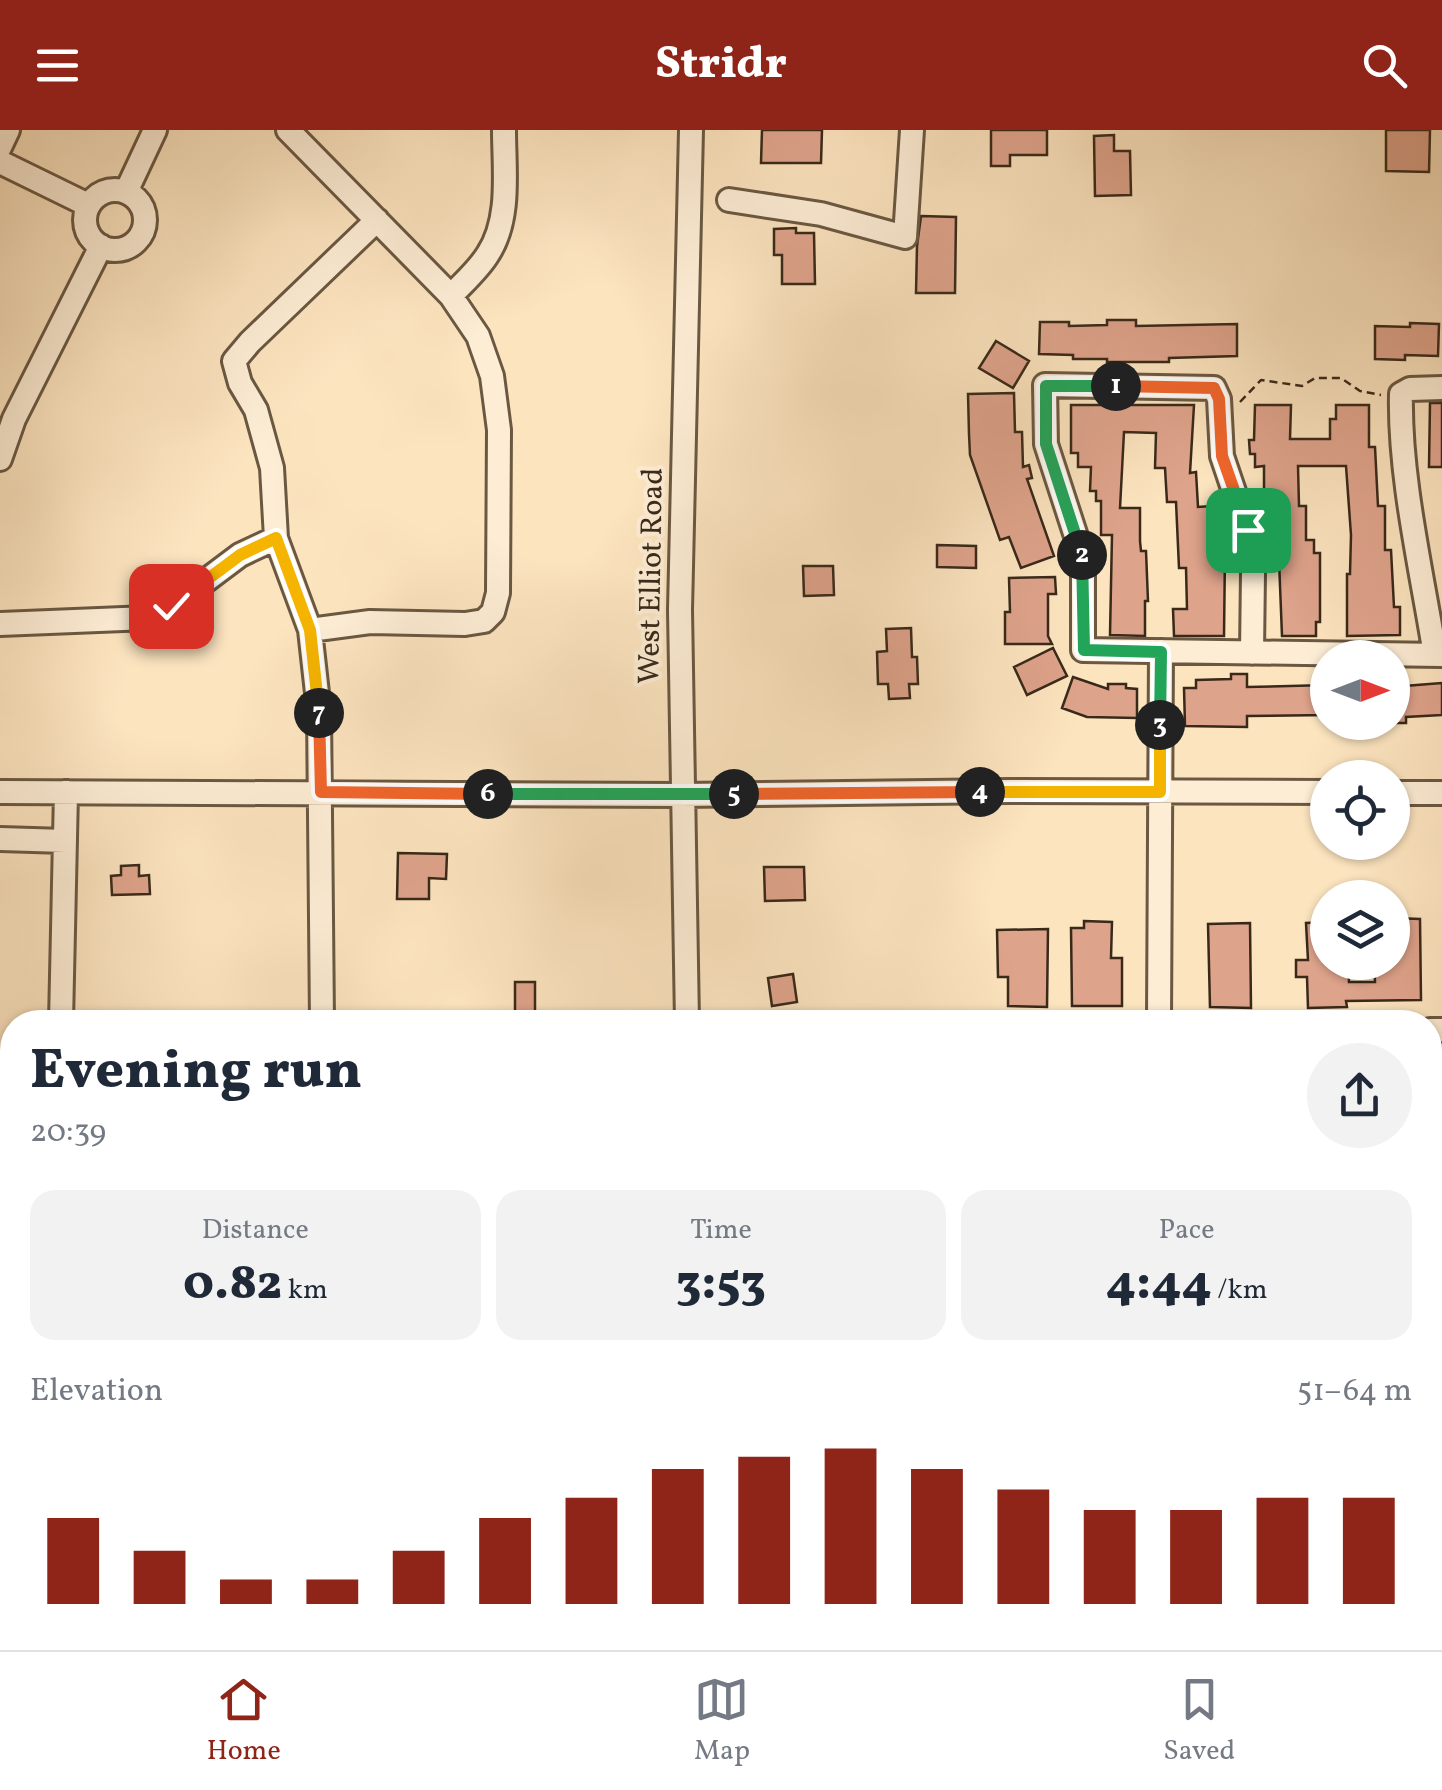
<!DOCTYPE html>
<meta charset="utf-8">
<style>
body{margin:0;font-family:Vollkorn,serif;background:#f2f2f3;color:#1f2937;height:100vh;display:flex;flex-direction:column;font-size:38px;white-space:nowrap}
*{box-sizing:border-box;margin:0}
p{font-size:32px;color:#747a83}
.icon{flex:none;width:55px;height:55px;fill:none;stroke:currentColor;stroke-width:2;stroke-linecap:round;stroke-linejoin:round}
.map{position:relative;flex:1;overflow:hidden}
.side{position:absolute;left:0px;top:880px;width:1442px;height:640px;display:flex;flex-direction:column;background:#fff;border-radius:40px 40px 0 0;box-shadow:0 2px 8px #0004}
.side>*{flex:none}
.needle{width:65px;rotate:90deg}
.fabs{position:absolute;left:1310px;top:510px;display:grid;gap:20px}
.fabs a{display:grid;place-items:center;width:100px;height:100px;border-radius:50%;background:#fff;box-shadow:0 2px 8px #0004;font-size:50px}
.pin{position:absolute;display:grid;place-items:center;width:85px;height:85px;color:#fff;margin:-42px;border-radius:20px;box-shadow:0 5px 15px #0006}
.km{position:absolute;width:50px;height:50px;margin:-25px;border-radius:50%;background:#222;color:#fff;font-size:28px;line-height:50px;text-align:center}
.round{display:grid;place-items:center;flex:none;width:105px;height:105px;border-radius:52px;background:#f2f2f3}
.overview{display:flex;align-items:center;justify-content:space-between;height:170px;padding:0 30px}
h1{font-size:55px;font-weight:800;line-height:75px}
.figures{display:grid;grid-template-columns:repeat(3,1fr);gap:15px;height:170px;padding:10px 30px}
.figures div{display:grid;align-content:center;border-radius:25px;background:#f2f2f3;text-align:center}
.figures b{font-size:50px;font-weight:800}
.figures small{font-size:28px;font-weight:400}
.figures p{font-size:28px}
.chart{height:280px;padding:20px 30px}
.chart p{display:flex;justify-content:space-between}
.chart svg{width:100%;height:180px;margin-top:10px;stroke:#8f2418;stroke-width:6}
header{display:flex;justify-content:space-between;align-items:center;height:130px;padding:0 30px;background:#8f2418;color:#fff;font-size:45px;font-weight:800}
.tabs{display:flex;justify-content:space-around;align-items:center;height:140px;border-top:2px solid #e0e1e3;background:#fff;font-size:28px;color:#747a83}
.tabs a{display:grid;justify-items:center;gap:5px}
.tabs .current{color:#8f2418}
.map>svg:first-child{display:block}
.building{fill:#dea38b;stroke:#392919;stroke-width:2.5}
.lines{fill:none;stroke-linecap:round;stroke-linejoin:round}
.minor-casing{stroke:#6a5842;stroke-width:28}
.path{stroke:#392919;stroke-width:2.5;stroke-dasharray:8 5;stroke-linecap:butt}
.minor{stroke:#fdedd5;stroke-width:22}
.split-1-casing{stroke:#fff;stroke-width:20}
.split-2-casing{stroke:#fff;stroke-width:20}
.split-3-casing{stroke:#fff;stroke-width:20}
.split-4-casing{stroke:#fff;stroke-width:20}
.split-5-casing{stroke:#fff;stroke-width:20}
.split-6-casing{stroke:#fff;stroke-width:20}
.split-7-casing{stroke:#fff;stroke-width:20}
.split-8-casing{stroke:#fff;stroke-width:20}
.split-9-casing{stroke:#fff;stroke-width:20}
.split-1{stroke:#f0652b;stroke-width:12}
.split-2{stroke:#22a559;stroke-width:12}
.split-3{stroke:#22a559;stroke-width:12}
.split-4{stroke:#f5b400;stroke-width:12}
.split-5{stroke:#f0652b;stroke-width:12}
.split-6{stroke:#22a559;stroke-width:12}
.split-7{stroke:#f0652b;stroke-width:12}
.split-8{stroke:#f5b400;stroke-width:12}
.split-9{stroke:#f5b400;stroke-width:12}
.labels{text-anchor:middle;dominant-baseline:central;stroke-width:8;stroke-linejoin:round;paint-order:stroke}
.street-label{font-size:30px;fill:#392919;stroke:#fdedd5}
</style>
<header><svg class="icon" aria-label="menu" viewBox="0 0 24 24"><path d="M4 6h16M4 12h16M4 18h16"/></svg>Stridr<svg class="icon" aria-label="search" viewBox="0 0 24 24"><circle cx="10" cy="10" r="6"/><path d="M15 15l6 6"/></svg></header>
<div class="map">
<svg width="1442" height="1520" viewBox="0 0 1442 1520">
<rect width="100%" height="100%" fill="#fce4bf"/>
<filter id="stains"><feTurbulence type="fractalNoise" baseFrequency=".002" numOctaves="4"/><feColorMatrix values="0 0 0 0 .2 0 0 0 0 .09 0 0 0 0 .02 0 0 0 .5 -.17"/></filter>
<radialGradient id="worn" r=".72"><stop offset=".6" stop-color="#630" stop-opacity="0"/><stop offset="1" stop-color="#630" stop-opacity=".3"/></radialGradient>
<path class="building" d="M762 0H822L821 33H761Z
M991 0H1047V25H1010V36H991Z
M1386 0H1430L1429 42 1386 41Z
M1114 5V21H1130L1131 65 1095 66 1094 6Z
M921 86 956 87 955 163H916L917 116Z
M796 98V103H814L815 154H782V125H774V99Z
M1107 190H1136V196L1237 194V226L1169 228V232H1107V229H1073V225L1039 224 1040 192H1069V196L1107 195Z
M1410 193 1439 194 1438 226 1405 225V230L1375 229V196L1410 197Z
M996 211 1029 231 1013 258 979 238Z
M1014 263 1015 302H1022L1023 337 1029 335 1032 348 1027 349 1054 426 1021 438 1009 407 1000 410 970 325 969 304 968 264Z
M1430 273H1442V337H1429Z
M1071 275H1194L1190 343 1196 342 1198 377 1212 376 1213 410H1217V422H1225L1224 506H1174L1173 479H1187L1186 438H1179L1176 372H1167L1165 338H1155L1156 303 1124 302 1120 378H1140V411L1141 421H1146L1148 471H1145V506L1110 505 1112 405H1101V371H1096V361H1090L1091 337H1078V323H1071Z
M1255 275H1291L1290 309H1330V289H1336V275H1369V317H1375L1378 376H1385V420H1391L1394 477H1400V505L1347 506V444H1350L1351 405 1346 336H1298L1299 376H1306V410H1314V423H1320V492H1316V506H1282L1278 405H1272V371H1264V336L1255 337V324H1250L1249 310H1254Z
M937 415 976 416V438L937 437Z
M803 436H833L834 465 804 466Z
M1055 447 1056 464H1048V506L1052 514H1005V482H1010L1009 448Z
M911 498 912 527H917L918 554H909L910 568 889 569 888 554H878L877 522 887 521 886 499Z
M1053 518 1067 546 1027 565 1014 537Z
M1231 544H1247V557L1328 555V585L1247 586V597L1185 596 1184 558H1196V550L1231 549Z
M1073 547 1108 559V554H1126V558L1137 559V588L1087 587 1062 578Z
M1442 553V585L1406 587V593H1392V557Z
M398 723 447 724 446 749 429 748V769H397Z
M139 735V746L149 745 150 764 112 765 111 746 121 745V736Z
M764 737H804L805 770 765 771Z
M1392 788 1420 789 1421 870 1346 871 1347 877 1308 878 1307 847H1296V830H1308L1306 793 1328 792V832H1348L1349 852H1375L1374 832H1392Z
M1084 791 1112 792 1111 828H1122V876H1072L1071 798H1084Z
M1250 793 1251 878 1210 877 1208 794Z
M1048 799 1047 877 1008 876V847H998L997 800Z
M793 844 797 872 772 876 768 848Z
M515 852H535V890L515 889Z
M362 1508H390L389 1520H361Z"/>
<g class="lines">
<g class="minor-casing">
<path id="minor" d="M288 0 451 166 478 206 492 246 499 300 498 463 493 482 484 491 465 494 370 492 310 500
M0 17 8 0
M0 32 88 75
M85 90a30 30 0 1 1 60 0a30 30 0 1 1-60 0Z
M126 62 155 0
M729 70 821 84 905 107 912 0
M451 166C463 153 479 139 488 124 511 89 504 40 504 0
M0 329 14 289 101 116
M0 494 148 488 192 461 240 425 276 408
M1252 523 1253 442 1247 400 1222 326 1219 269 1214 258 1045 255 1046 314 1083 428V520L1442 525
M1435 525C1422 443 1399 346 1401 264L1410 259 1442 258
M0 662 681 665 1010 661 1328 662
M1392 663H1442
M0 709 65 711
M61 892 66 662
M322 892 319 581 310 500 276 408 272 338 256 280 240 253 234 231 250 212 377 90
M687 892 680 480 691 0
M1159 892 1161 521
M1430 900H1442
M0 933 12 940
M0 1004 12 1005
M1430 1137 1442 1136
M1442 1195 1438 1213 1442 1227
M1430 1283H1442
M712 1508V1520
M1001 1508 1005 1515 1017 1520H1258
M322 1520V1508"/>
</g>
<path class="path" d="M1240 272 1261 250 1302 256 1315 248H1341L1360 261 1381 265"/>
<use href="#minor" class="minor"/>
</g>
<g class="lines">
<g class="split-1-casing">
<path id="split-1" d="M1116 256 1214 258 1219 269 1222 326 1248 400"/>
</g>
<g class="split-2-casing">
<path id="split-2" d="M1082 425 1046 314V256H1116"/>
</g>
<g class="split-3-casing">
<path id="split-3" d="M1082 425 1084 520 1161 522 1160 595"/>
</g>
<g class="split-4-casing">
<path id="split-4" d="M980 662H1160V595"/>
</g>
<g class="split-5-casing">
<path id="split-5" d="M734 664 980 662"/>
</g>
<g class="split-6-casing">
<path id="split-6" d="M488 664H734"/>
</g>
<g class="split-7-casing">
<path id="split-7" d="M319 583 321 662 488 664"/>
</g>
<g class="split-8-casing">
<path id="split-8" d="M220 440 240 425 276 408 310 500 319 583"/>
</g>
<g class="split-9-casing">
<path id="split-9" d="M171 476 220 440"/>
</g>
<use href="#split-1" class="split-1"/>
<use href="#split-2" class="split-2"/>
<use href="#split-3" class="split-3"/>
<use href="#split-4" class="split-4"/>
<use href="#split-5" class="split-5"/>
<use href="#split-6" class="split-6"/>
<use href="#split-7" class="split-7"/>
<use href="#split-8" class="split-8"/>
<use href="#split-9" class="split-9"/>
</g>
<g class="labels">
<g class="street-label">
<text transform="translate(652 446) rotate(-89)">West Elliot Road</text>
</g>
</g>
<rect width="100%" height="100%" filter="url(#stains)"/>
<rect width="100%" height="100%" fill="url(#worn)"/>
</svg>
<div class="fabs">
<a><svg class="needle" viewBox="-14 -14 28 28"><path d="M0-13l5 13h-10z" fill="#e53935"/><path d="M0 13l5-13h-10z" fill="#747a83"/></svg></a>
<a><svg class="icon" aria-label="locate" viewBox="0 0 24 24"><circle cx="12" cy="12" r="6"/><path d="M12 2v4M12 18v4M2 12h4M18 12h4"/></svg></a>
<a><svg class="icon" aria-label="layers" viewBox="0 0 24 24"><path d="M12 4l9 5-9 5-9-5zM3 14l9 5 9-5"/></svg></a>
</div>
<div class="pin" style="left:1248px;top:400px;background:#1e9e55"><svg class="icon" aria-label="arrive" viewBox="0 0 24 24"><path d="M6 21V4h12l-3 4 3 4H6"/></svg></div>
<div class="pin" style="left:171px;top:476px;background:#d93025"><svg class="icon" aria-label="check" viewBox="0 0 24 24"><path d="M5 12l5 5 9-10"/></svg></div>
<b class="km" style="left:1116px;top:256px">1</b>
<b class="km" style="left:1082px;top:425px">2</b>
<b class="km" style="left:1160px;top:595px">3</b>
<b class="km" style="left:980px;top:662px">4</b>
<b class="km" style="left:734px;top:664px">5</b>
<b class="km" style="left:488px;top:664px">6</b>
<b class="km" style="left:319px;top:583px">7</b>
<section class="side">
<div class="overview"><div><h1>Evening run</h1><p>20:39</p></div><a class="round"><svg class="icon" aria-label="share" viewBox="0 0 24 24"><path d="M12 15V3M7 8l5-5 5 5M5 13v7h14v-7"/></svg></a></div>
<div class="figures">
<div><p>Distance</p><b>0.82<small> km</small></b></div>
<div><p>Time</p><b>3:53</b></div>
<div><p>Pace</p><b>4:44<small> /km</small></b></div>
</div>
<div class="chart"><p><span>Elevation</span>51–64 m</p>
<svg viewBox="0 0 160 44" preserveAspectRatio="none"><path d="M5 44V23M15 44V31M25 44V38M35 44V38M45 44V31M55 44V23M65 44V18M75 44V11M85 44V8M95 44V6M105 44V11M115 44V16M125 44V21M135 44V21M145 44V18M155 44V18"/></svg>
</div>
</section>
</div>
<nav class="tabs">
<a class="current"><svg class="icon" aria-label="home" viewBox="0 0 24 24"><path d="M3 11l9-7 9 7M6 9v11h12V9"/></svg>Home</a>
<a><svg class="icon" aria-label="map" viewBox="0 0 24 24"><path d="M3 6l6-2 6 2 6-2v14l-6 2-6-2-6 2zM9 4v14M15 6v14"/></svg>Map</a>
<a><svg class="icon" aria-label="saved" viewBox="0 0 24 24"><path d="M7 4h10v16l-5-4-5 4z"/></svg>Saved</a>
</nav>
